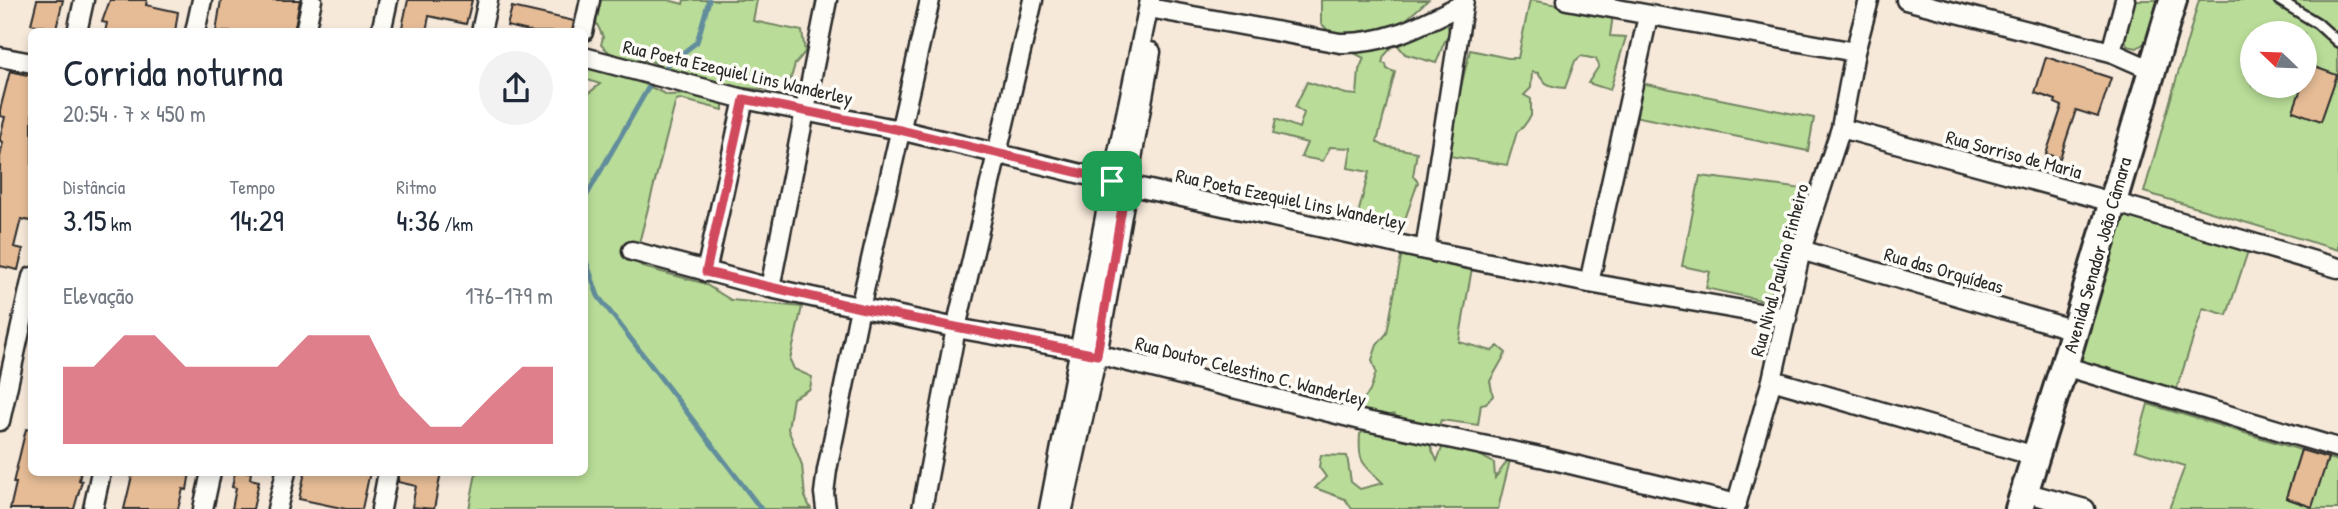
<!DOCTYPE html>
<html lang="pt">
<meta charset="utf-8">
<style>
body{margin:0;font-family:"Patrick Hand",sans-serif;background:#f2f2f3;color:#1f2937;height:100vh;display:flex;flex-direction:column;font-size:26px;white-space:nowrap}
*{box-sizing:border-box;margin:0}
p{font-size:23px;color:#747a83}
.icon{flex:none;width:38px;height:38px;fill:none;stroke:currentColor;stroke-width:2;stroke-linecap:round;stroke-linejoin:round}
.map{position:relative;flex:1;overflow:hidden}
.details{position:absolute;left:28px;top:28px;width:560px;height:448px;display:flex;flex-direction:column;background:#fff;border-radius:10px;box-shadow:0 4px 10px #0003}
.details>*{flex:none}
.needle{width:46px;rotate:293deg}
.buttons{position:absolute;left:2240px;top:21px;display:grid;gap:14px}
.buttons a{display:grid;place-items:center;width:77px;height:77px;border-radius:50%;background:#fff;box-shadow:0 4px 10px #0003;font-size:35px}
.pin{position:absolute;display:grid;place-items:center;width:60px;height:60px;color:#fff;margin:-30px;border-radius:14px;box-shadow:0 4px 10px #0006}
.round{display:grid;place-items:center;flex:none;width:74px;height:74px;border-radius:37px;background:#f2f2f3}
.head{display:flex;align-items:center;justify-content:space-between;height:119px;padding:0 35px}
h1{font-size:38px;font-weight:600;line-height:52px}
.figures{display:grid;grid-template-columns:repeat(3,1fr);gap:10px;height:119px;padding:7px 35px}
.figures div{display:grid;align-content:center}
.figures b{font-size:30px;font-weight:600}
.figures small{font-size:19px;font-weight:400}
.figures p{font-size:19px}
.chart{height:196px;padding:14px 35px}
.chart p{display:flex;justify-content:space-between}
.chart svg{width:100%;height:126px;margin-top:7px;fill:#d1495b;opacity:.7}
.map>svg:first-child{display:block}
.green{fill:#b9dd98;stroke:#728462;stroke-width:2;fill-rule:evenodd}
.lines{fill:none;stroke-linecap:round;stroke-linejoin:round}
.stream{stroke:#628d9c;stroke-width:5}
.building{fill:#e6bc96;stroke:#2b2b2b;stroke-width:2}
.service-casing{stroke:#2b2b2b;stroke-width:14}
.minor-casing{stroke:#2b2b2b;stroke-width:23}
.secondary-casing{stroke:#2b2b2b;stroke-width:32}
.service{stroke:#fdfcf7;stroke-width:9}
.minor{stroke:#fdfcf7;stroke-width:18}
.secondary{stroke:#fdfcf7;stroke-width:26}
.route-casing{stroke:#fff;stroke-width:14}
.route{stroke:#d1495b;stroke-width:9}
.labels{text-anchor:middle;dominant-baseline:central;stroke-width:7;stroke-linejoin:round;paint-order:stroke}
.street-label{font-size:19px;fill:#2b2b2b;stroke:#fdfcf7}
</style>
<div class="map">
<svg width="2338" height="509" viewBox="0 0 2338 509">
<rect width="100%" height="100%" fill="#f6e9da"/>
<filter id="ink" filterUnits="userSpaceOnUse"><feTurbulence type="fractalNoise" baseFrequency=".0143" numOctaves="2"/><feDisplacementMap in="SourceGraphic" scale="14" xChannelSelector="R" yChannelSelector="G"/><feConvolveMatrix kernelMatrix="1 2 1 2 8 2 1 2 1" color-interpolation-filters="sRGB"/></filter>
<g filter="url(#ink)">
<path class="green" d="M601 0H668L683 4 684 0H757L753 21 802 31 805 52 795 64 791 78 784 85 772 90 715 86 680 75 649 60 627 61 615 57 601 45 603 37 596 22Z
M1321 0H1428L1401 24 1389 29 1348 37H1334L1321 23Z
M1530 0 1613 15 1610 36 1626 37 1610 90 1588 83 1599 66 1596 59 1581 56 1575 61 1565 88C1552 87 1544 85 1538 73L1532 72 1531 88 1524 95 1531 99V116L1523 127 1517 132 1507 165 1449 156 1454 121 1452 110 1460 91 1470 50 1508 58H1518Z
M2135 0H2161L2149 40 2137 48 2127 46 2125 38Z
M2199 0H2338V250L2144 192ZM2252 33H2305V86H2252Z
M1446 21 1450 34C1441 43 1442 52 1436 63L1405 54 1395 42Z
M1392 47 1384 56 1382 63 1386 64 1387 69 1395 72 1377 142 1384 146 1417 152 1413 176 1418 182 1404 222H1392L1358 214 1369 172 1348 168 1351 148 1330 147 1323 161 1301 157 1307 143 1273 134 1276 119 1299 128 1304 113 1295 107 1307 82 1346 94 1357 95 1359 70 1364 58 1352 52Z
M594 66 617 71 667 95 698 94 723 104V110L680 99 676 100 638 247 636 261 643 267 703 283 731 300 802 307 790 360 794 369 812 377 810 389 793 398 788 429 802 465 805 497 811 509H469L476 473 584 472V97L600 84 585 79V71Z
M1641 83 1814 118 1808 151 1634 116Z
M1700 176 1803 189 1769 302 1706 288 1710 272 1682 266Z
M2136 214 2249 248 2227 315 2203 308 2176 391 2078 365 2124 215Z
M1402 252 1472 268 1459 342 1492 351 1498 346 1506 353 1490 381 1493 396 1486 403 1481 404 1478 425 1441 420 1439 426 1403 425 1394 414 1382 420 1364 411 1360 404 1370 391 1376 372 1372 360 1377 345 1387 333Z
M2148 404 2301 450 2286 498 2311 507 2328 458 2338 461V509H2169L2185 466 2135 450Z
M1368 429 1421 437 1429 443 1437 461 1442 448C1459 441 1479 455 1494 463L1495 478 1511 456 1498 509H1352L1345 499 1315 488 1326 477 1319 467 1321 455 1347 456 1351 482 1360 489 1383 483C1363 463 1358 465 1360 434Z"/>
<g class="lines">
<path class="stream" d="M667 65 697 42 709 0
M584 200 651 83
M584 255 598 296 761 509"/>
</g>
<path class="building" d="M37 0H63L56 29 31 24Z
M110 0H147L146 5 178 12 175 32H105L107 23 102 22Z
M221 0H300L294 32H216Z
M408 0H472L466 24 429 16 426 32H401Z
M512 7 574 21 572 32H533L507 26Z
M2046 57 2111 78 2098 117 2076 110 2060 158 2046 154 2062 106 2055 103 2056 100 2035 93Z
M2309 65 2337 75 2321 121 2293 111 2302 86H2305Z
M10 71 32 76V213L30 221 21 219 14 247 23 249 18 270 0 266V157L3 142 0 141V137L5 117 0 116V110Z
M26 429 32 430V472H81L79 480 82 481 74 509H10L16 483H13Z
M2301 450 2328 458 2312 507 2286 498Z
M133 472H190L187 490 183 489 178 509H124Z
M235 472H251L250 479 259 481 253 509H232L236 488 232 487Z
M305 472H370L362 509H346L299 499Z
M399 472H441L434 509 412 507 416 486 398 482Z"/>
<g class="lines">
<g class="service-casing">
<path id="service" d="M2279 0 2317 23 2338 42"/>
</g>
<g class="minor-casing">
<path id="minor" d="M1567 0 1855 52
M1906 0 2111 52 2152 70
M1149 8 1340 43C1389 44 1420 25 1463 4
M77 32 84 0
M195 32 202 0
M305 32 312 0
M381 32 388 0
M481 32 488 0
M583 32 590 0
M2111 52 2125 0
M0 57 32 63
M584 57 744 99 900 130 1127 185 1425 250 1589 283 1787 318
M1841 128 2130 207 2338 268
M1425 250 1464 0
M1801 250 2074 330
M632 251 770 288 956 328 1081 350 1361 420 1545 458 1737 504
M706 272 744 99
M1589 283 1648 16
M770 288 827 0
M2064 366 2338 448
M1772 380 2035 456
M0 421 32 277
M2024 492 2085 509
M93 509 101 472
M203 509 211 472
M277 509 286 472
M381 509 388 472
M826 509 824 493 827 470 860 308 930 0
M922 509 956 328 1033 0
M1049 509 1112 181 1150 0
M1063 509 1097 355 1151 52
M1735 509 1772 380 1801 250 1841 128 1855 52 1869 0"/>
</g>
<g class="secondary-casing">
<path id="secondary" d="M2019 509 2064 366 2173 0"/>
</g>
<use href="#service" class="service"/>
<use href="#minor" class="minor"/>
<use href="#secondary" class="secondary"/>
</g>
</g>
<g class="lines" filter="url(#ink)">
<g class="route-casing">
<path id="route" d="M744 99 900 130 1126 184 1097 355 860 308 706 272Z"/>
</g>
<use href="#route" class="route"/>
</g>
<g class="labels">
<g class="street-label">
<text transform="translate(738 72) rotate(13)">Rua Poeta Ezequiel Lins Wanderley</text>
<text transform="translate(2014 154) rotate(15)">Rua Sorriso de Maria</text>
<text transform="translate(1291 199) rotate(12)">Rua Poeta Ezequiel Lins Wanderley</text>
<text transform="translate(2097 255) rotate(-74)">Avenida Senador João Câmara</text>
<text transform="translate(1779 270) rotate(-75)">Rua Nival Paulino Pinheiro</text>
<text transform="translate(1944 270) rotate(16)">Rua das Orquídeas</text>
<text transform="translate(1251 371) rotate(14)">Rua Doutor Celestino C. Wanderley</text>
</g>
</g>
</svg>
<div class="buttons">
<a><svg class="needle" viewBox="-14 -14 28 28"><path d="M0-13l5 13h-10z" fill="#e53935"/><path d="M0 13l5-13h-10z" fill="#747a83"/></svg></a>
</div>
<div class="pin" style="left:1112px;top:181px;background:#1e9e55"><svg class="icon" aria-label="arrive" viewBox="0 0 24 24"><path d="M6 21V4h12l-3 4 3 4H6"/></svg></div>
<section class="details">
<div class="head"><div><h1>Corrida noturna</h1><p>20:54 · 7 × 450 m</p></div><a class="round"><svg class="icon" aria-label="share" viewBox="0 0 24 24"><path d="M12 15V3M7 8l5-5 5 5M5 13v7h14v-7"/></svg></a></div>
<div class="figures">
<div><p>Distância</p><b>3.15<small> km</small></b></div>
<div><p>Tempo</p><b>14:29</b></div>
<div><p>Ritmo</p><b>4:36<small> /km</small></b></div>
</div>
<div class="chart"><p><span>Elevação</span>176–179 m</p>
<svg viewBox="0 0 160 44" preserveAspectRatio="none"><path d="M0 44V17L10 17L20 6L30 6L40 17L50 17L60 17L70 17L80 6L90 6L100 6L110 27L120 38L130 38L140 27L150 17L160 17V44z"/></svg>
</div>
</section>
</div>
